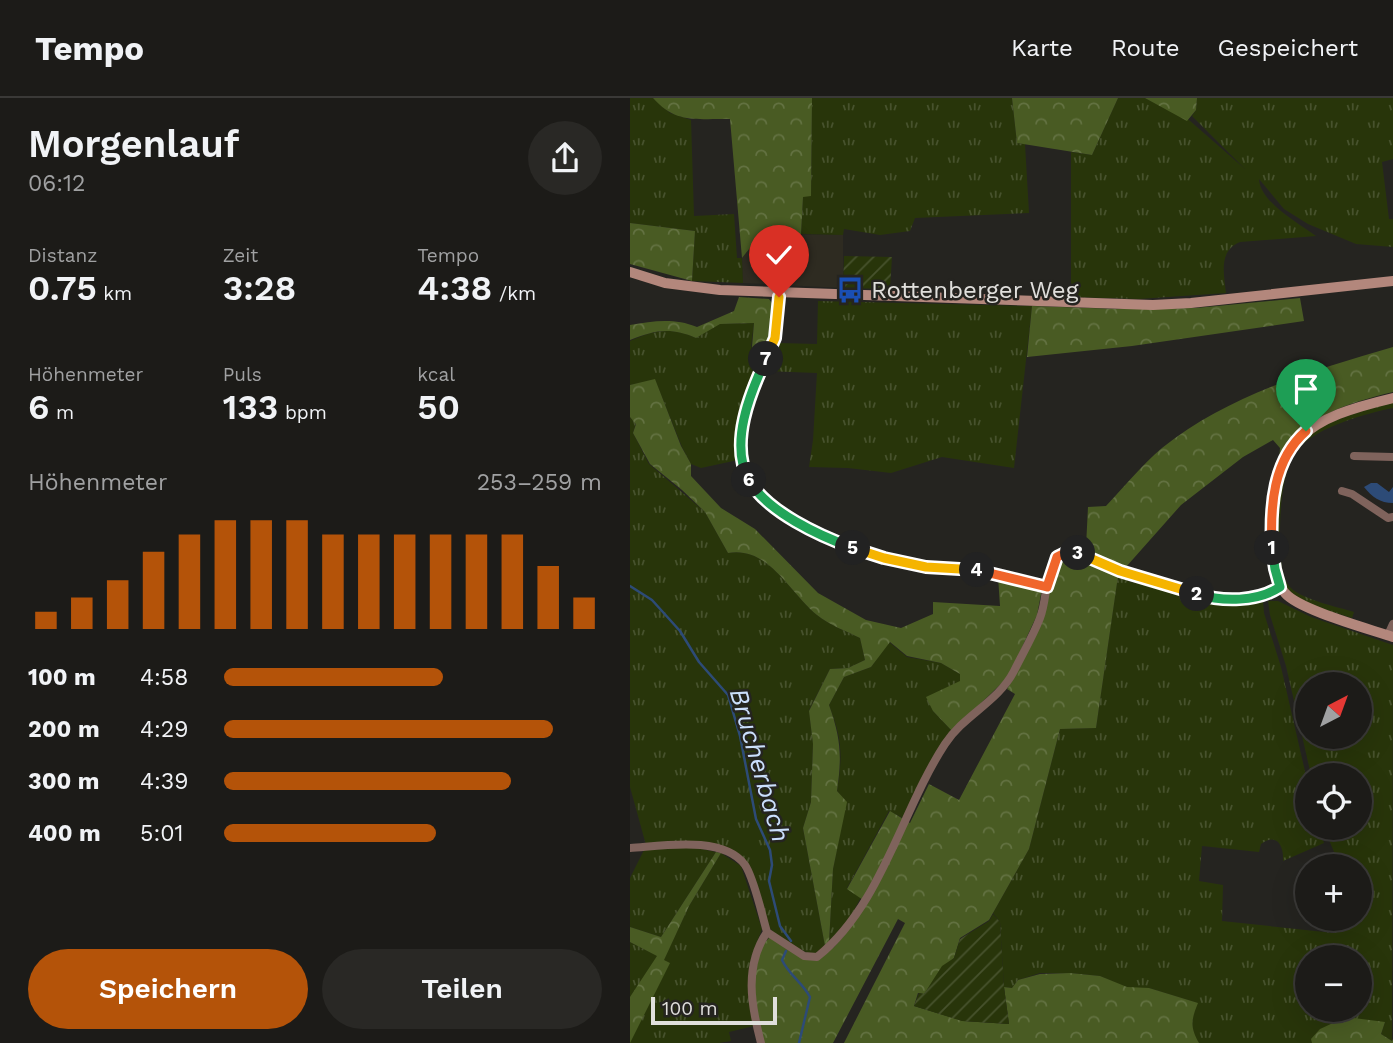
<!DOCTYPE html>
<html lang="de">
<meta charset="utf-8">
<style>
body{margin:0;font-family:"Work Sans",sans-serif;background:#292825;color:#f1f3f6;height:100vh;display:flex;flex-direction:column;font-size:26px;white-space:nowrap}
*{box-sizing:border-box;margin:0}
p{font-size:23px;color:#a0a1a2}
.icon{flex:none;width:38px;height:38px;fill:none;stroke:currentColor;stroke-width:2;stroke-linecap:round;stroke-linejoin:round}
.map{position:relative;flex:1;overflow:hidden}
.details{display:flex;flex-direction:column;background:#1c1b18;width:630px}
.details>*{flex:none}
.needle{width:46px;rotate:41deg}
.tools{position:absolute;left:665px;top:574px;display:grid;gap:14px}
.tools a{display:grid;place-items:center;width:77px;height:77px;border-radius:50%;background:#1c1b18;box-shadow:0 7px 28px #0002,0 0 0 2px #3a3937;font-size:35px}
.scale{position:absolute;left:21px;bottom:18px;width:126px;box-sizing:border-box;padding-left:7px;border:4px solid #e0dfdc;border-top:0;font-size:19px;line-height:24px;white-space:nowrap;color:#e0dfdc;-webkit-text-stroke:5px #252420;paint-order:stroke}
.pin{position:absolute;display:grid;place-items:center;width:60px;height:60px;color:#fff;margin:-72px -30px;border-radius:50% 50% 50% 0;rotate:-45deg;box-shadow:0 0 7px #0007}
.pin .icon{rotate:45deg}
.km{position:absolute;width:35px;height:35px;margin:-18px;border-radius:50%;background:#222;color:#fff;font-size:19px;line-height:35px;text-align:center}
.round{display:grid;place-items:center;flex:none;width:74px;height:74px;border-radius:37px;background:#292825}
.overview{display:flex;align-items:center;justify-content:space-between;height:119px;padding:0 28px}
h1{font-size:38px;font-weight:600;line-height:52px}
.figures{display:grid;grid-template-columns:repeat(3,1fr);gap:10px;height:119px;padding:7px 28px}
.figures div{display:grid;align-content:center}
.figures b{font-size:35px;font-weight:600}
.figures small{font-size:19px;font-weight:400}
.figures p{font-size:19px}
.chart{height:196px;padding:14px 28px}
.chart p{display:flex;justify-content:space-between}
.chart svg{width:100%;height:126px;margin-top:7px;stroke:#b45309;stroke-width:6}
.button{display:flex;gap:14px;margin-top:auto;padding:14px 28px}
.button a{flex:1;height:80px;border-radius:42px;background:#b45309;color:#fff;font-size:28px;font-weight:600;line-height:80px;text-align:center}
.button a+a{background:#292825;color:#f1f3f6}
ul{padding:0 28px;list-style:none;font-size:23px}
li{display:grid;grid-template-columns:112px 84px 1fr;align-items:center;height:52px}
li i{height:18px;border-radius:9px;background:#b45309}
header{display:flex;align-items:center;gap:42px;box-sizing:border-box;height:98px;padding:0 35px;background:#1c1b18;border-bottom:2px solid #3a3937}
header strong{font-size:33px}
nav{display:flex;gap:38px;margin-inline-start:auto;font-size:24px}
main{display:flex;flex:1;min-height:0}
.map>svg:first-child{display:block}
.built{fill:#2e2b21}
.grass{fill:url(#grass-tufts);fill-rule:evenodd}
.forest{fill:url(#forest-crowns)}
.garden{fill:url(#garden-furrows)}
.water{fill:#2d4b77}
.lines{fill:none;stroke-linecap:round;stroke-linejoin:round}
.stream{stroke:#2d4b77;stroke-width:2.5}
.street{stroke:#7f635c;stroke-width:8}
.secondary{stroke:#b3877c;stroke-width:10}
.split-1-casing{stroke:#fff;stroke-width:14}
.split-2-casing{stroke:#fff;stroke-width:14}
.split-3-casing{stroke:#fff;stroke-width:14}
.split-4-casing{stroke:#fff;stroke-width:14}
.split-5-casing{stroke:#fff;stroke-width:14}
.split-6-casing{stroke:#fff;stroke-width:14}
.split-7-casing{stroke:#fff;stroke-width:14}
.split-8-casing{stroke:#fff;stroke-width:14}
.split-1{stroke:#f0652b;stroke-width:9}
.split-2{stroke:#22a559;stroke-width:9}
.split-3{stroke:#f5b400;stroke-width:9}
.split-4{stroke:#f0652b;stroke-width:9}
.split-5{stroke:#f5b400;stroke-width:9}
.split-6{stroke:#22a559;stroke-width:9}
.split-7{stroke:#22a559;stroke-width:9}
.split-8{stroke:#f5b400;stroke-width:9}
.labels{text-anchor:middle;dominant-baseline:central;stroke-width:5;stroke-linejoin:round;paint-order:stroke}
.poi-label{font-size:24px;fill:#e0dfdc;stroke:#252420;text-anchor:start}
.water-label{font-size:26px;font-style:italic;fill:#cbdffc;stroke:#252420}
</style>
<header>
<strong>Tempo</strong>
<nav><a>Karte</a><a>Route</a><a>Gespeichert</a></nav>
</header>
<main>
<section class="details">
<div class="overview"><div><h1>Morgenlauf</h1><p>06:12</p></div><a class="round"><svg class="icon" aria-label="share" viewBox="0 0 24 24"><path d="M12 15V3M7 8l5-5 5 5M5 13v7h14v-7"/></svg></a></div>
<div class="figures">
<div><p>Distanz</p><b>0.75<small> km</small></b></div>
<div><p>Zeit</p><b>3:28</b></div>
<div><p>Tempo</p><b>4:38<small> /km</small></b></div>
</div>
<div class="figures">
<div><p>Höhenmeter</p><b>6<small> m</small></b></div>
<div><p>Puls</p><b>133<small> bpm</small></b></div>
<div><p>kcal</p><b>50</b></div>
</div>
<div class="chart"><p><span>Höhenmeter</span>253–259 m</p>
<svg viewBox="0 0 160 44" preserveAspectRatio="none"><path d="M5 44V38M15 44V33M25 44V27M35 44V17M45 44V11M55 44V6M65 44V6M75 44V6M85 44V11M95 44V11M105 44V11M115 44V11M125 44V11M135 44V11M145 44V22M155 44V33"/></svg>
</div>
<ul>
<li><b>100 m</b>4:58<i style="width:58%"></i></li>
<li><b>200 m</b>4:29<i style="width:87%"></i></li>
<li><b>300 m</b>4:39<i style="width:76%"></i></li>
<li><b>400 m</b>5:01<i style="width:56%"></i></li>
</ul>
<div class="button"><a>Speichern</a><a>Teilen</a></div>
</section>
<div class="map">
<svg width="763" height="945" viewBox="0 0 763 945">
<defs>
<pattern id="grass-tufts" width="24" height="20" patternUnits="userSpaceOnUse" patternTransform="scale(1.75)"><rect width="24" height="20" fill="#28350a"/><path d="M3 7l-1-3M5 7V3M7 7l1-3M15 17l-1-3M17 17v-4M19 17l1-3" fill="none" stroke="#47522d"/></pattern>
<pattern id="forest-crowns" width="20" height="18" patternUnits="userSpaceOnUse" patternTransform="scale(1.75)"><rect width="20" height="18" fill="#495b23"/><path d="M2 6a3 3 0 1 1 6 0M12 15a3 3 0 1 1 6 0" fill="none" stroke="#637242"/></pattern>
<pattern id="garden-furrows" width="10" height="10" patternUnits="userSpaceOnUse" patternTransform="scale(1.75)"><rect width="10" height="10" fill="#28350a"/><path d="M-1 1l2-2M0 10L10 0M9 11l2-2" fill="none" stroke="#47522d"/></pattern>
</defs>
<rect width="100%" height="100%" fill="#252420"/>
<path class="built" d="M131 136 213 137V190L113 185 112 160Z"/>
<path class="grass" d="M0 0H23L40 15 61 22 64 118 104 116 107 160H112L113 185 62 183 65 133 0 125Z
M182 0H382L387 45 395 46 399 115 285 120 280 133 250 137 214 131 213 137 171 136 173 98H181Z
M488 0H515L559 22 615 71 562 18 566 12 567 0H763V61L752 64 759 121H763V149L726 146 678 126 654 111 629 81C630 104 668 125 686 138L610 144C588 153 594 176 596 195L509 201 441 199V54L462 57Z
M188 203 402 208 384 370 312 359 261 375 218 370 179 369 183 342 187 275 135 273 148 245 187 246Z
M124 225 121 248 129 263 112 311 108 362 71 370 61 366 52 349 25 282 0 287V243C25 232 41 229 66 240L89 226Z
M763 304V310C737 315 688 329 670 349 652 368 650 412 650 436 651 451 649 477 660 489 670 501 708 509 724 514L722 520C703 513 673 508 659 493 639 473 645 396 655 372 658 364 665 352 671 344 686 325 739 311 763 304Z
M0 319 6 325 3 335 19 366 75 414 98 455C139 448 159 494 187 517 199 527 216 533 230 540L235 562 218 570 200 571 179 612 183 645 181 704 173 730 195 848 186 855H178L163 848 145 836 138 828 118 770 90 750 16 747 0 689Z
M488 477 500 484 534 490 577 504 591 506 633 503 634 515 651 569 677 682V730H689L694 745 653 763C654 748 647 734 631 746L629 754 572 748 569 783 593 787 592 823 704 835 703 821H730V768H710L694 730H730V677H681L656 568 640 517 638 503H648L681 519 763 547 762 943 751 936 755 924 682 945H568C560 929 561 922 567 905L519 890H497L470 878 440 875H410L388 882 382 890 374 889 370 824 363 815 399 751 430 631 466 630ZM677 586H730V639H677ZM677 859H730V912H677Z
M259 544 277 559 311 565 330 576V584L303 613 322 633 273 720 259 713 217 790 231 799 220 820 199 845 203 771 216 704 207 693C213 657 212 641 199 607L214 579 241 569Z
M62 749 86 754 31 839 0 829V780L14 752Z
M91 755 111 768 132 831 121 860 118 894 124 928 99 934 101 943 89 945H0V844L34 861 59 808Z"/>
<path class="forest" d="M23 0H182L181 98 173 99 171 136H131L112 160 100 21C68 20 47 27 23 0Z
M382 0H488L462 57 387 45Z
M515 0H567L566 12 557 23Z
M0 125 65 133 62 183 0 166Z
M109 199 139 201 144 208 140 239 129 263 122 249 124 225 90 226 66 240C41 229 25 232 0 242V227C24 223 44 220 67 229L104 213Z
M670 200 674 223 502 248 397 259 402 208 488 211 566 210Z
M763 249V294C718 305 670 319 649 362L650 350 643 342 613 359 551 407 488 478 466 630 430 631 399 751 359 822 330 840 324 860 294 896 288 895 284 908 333 923 379 926 374 889 382 890 388 882 410 876 440 875 470 878 497 889 519 890 568 905C561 922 560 929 569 945H214L275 825 268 821 203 945H133C126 912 111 866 140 839L188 860 204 849 213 839 236 804 217 791 260 713 280 725 299 686 329 702 385 596 377 591 383 581 422 477 430 463 456 449 458 409 476 408C494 389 512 367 532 350 598 297 684 272 763 249Z
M25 281 51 348 61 366V378L91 410 125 431 188 495 236 522 271 530 303 516V504L370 508 368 478 412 491 407 517 378 579 322 633 303 613 296 599 330 583V576L311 565 277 558 260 544 241 569 214 579 199 607C211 641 212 658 207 693L217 704 203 771 199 845 195 848 173 730 181 704 183 646 179 613 200 571 218 570 235 562 230 540C216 533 199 527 187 517 159 494 139 448 98 455L75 414 52 392 20 366 3 335 6 326 0 319V287Z
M86 754 91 755 59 808 34 862 40 865 0 945V899L27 858 0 844V829L31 839Z
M716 919 755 924 751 936 762 943 763 941V945H682L681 941 690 931Z"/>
<path class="garden" d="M214 158 262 159 260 191 213 190Z
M363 816 370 824 374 889 379 926 332 923 284 908 289 895 294 896 312 868 324 860 330 841 359 823Z"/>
<path class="water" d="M741 385H747L759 394 763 389V405C750 405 742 399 734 389Z"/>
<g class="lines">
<path class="stream" d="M0 488 22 502 50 533 69 564 98 597 110 638 126 721 140 752 142 767 139 783 150 828 161 843
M156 853 152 862C159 877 172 884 180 899L169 945"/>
<path class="street" d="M149 195 145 240 117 305 113 329 112 357 115 375 124 391 159 420 171 426 210 445 254 460 296 469 343 471 417 489
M724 358 763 359
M712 393 722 396 758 420 763 419
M758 537 763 526
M0 750C32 748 93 737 115 767 124 780 132 817 137 834
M137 834 174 858 187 859C252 807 271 713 315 646 334 617 368 604 384 573 393 555 403 538 410 520 418 500 414 470 431 455L444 453 490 473 590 502 636 496 650 489
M131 945C121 907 114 868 137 834"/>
<path class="secondary" d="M0 174 35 185 90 192 523 207 561 205 763 183
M763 300C678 320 643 340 642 433 642 453 641 479 655 495 669 512 740 531 763 539"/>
</g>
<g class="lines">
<g class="split-1-casing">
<path id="split-1" d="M642 450C640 408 643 362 676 333"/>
</g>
<g class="split-2-casing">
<path id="split-2" d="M567 496C593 504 627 504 650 489L645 471 642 450"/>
</g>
<g class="split-3-casing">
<path id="split-3" d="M448 455 490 473 567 496"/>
</g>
<g class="split-4-casing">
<path id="split-4" d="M347 472 417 489 427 459 437 454 448 455"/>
</g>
<g class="split-5-casing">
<path id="split-5" d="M223 450 254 460 296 469 347 472"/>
</g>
<g class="split-6-casing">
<path id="split-6" d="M119 382C137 414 190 438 223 450"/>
</g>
<g class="split-7-casing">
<path id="split-7" d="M119 382C99 346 120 295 136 261"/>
</g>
<g class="split-8-casing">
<path id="split-8" d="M136 261 145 240 149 199"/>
</g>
<use href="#split-1" class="split-1"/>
<use href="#split-2" class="split-2"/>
<use href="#split-3" class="split-3"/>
<use href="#split-4" class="split-4"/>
<use href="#split-5" class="split-5"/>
<use href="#split-6" class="split-6"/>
<use href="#split-7" class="split-7"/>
<use href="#split-8" class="split-8"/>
</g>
<defs>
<g id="bus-bare" transform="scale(2.1)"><path d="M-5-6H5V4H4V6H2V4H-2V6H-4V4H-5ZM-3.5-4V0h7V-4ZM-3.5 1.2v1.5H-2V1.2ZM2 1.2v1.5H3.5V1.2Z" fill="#1a4fb4" stroke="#252420" stroke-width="2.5" paint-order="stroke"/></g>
</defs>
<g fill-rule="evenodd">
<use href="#bus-bare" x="220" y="192"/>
</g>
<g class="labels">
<g class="poi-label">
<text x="241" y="192">Rottenberger Weg</text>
</g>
<g class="water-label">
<text transform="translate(130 667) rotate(74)">Brucherbach</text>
</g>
</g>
</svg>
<div class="tools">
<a><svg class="needle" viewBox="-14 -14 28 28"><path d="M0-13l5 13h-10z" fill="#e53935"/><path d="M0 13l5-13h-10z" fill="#a0a1a2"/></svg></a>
<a><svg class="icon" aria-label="locate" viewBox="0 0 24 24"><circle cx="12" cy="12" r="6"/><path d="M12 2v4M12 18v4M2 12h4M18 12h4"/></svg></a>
<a>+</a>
<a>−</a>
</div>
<div class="scale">100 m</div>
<div class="pin" style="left:676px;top:333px;background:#1e9e55"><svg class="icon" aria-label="arrive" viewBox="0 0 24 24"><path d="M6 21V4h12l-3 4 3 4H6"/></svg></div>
<div class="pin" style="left:149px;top:199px;background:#d93025"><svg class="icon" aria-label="check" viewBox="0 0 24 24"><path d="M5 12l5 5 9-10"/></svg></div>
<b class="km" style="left:642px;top:450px">1</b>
<b class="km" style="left:567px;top:496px">2</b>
<b class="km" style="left:448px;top:455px">3</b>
<b class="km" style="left:347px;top:472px">4</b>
<b class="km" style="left:223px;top:450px">5</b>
<b class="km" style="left:119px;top:382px">6</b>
<b class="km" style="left:136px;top:261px">7</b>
</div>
</main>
